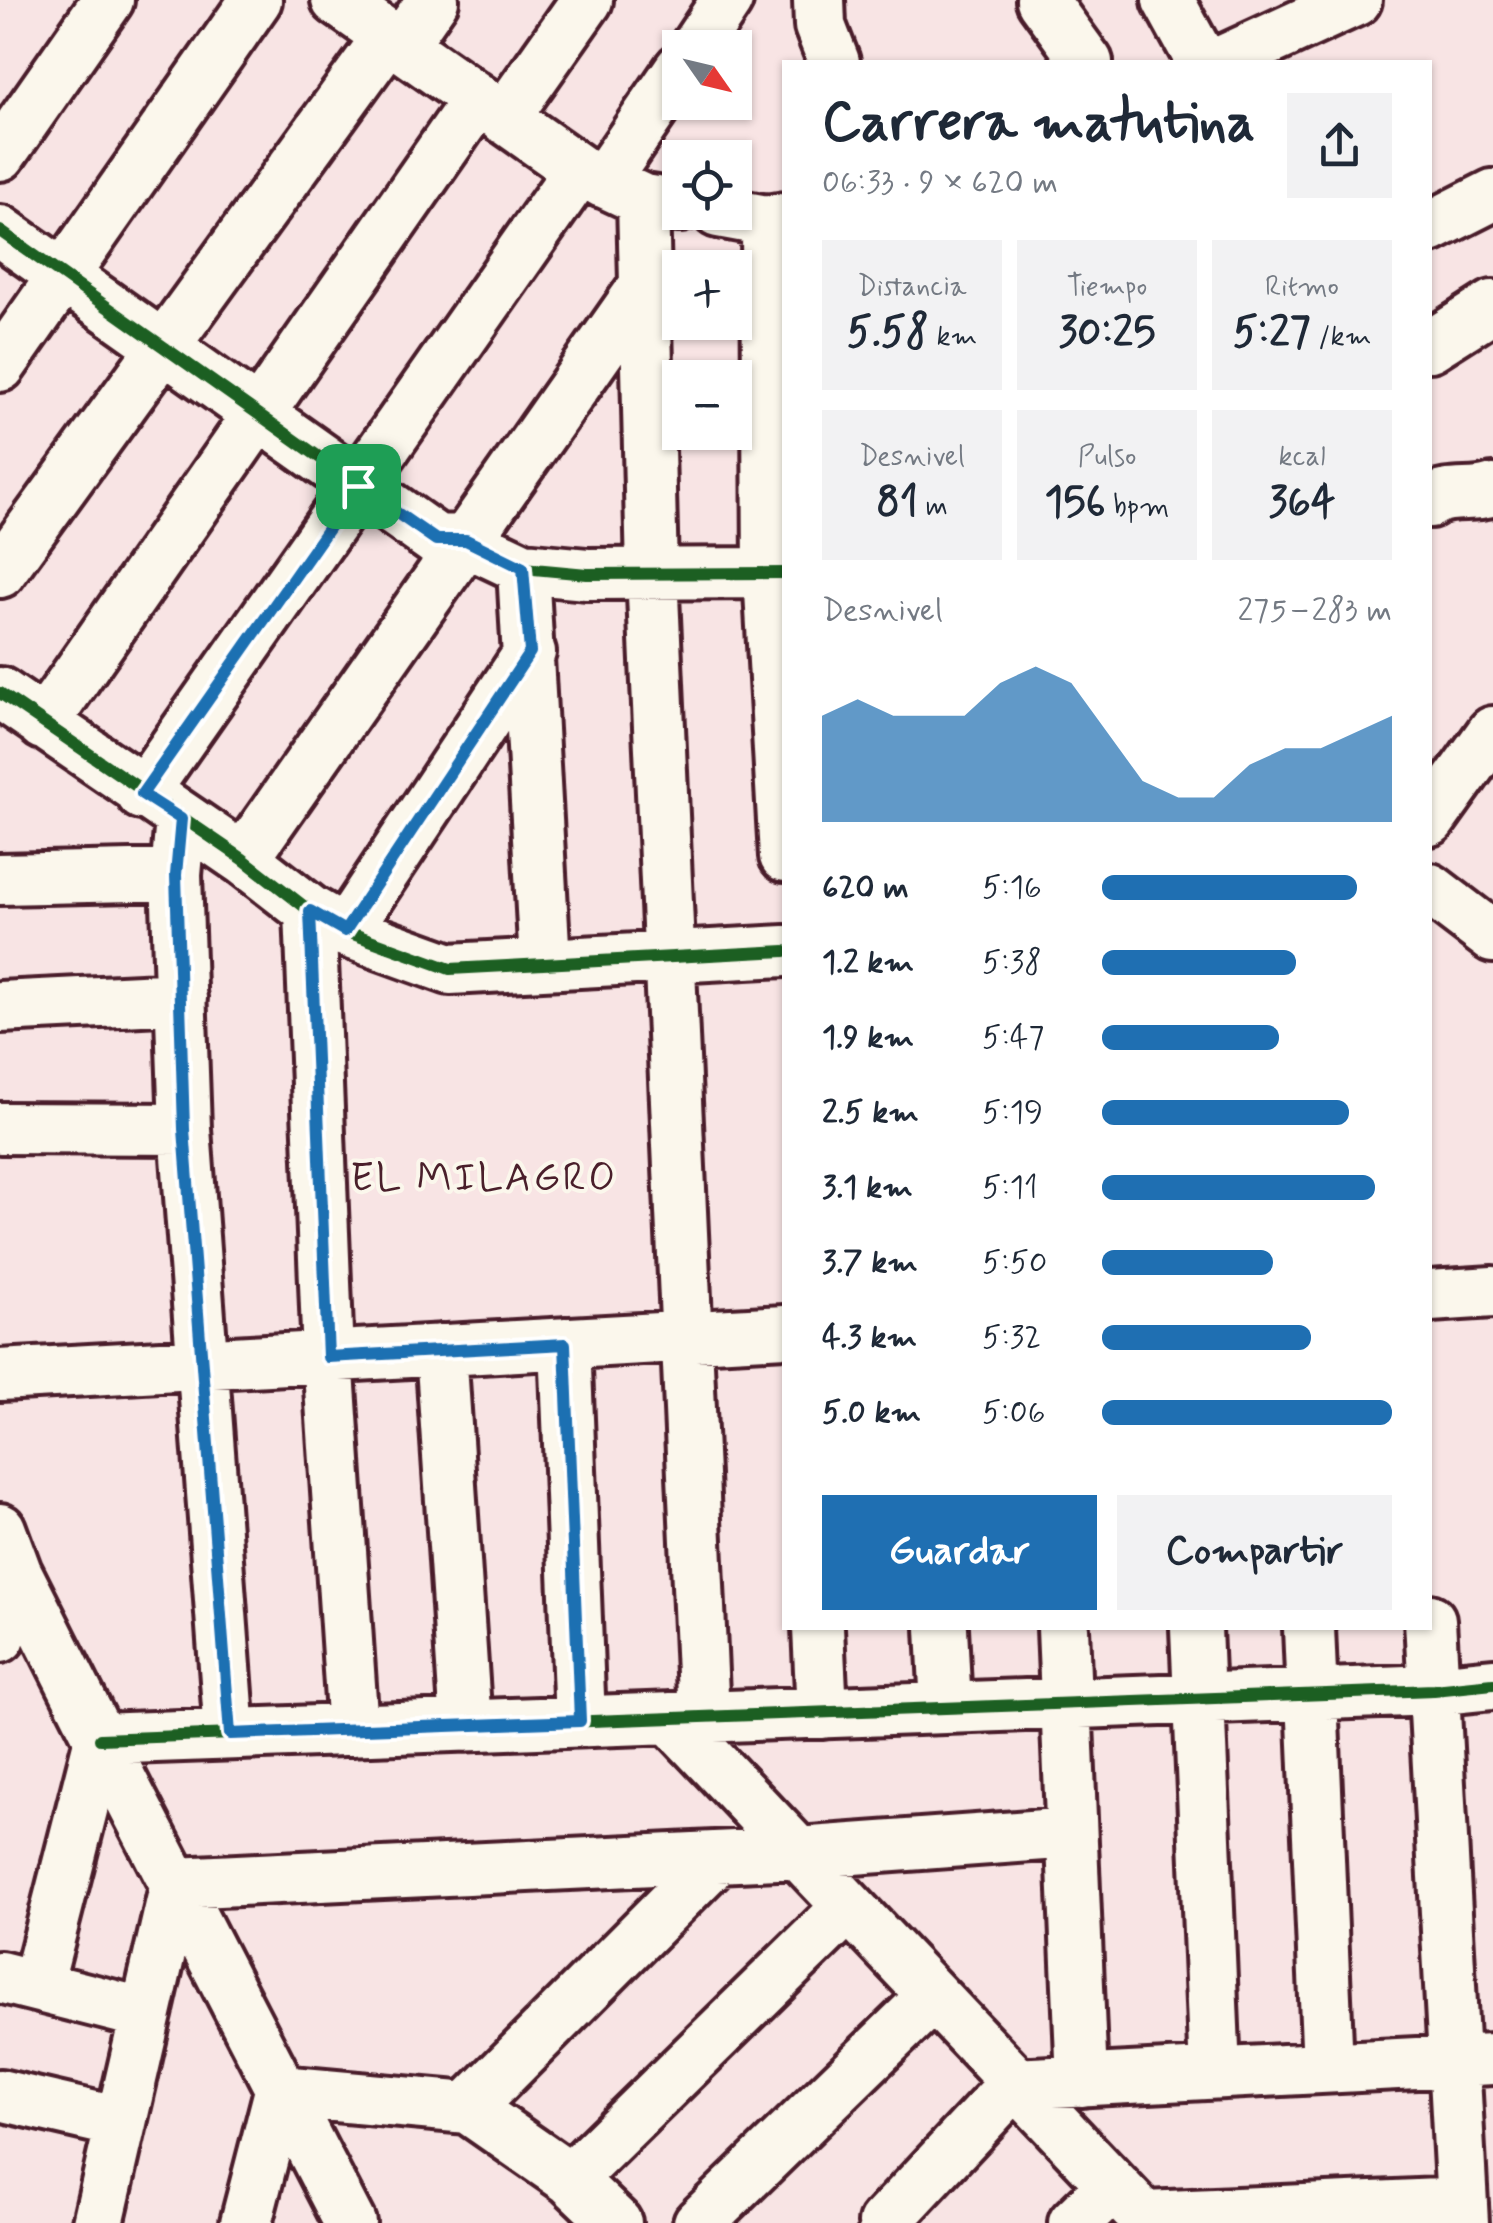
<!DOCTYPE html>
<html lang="es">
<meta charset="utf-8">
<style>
body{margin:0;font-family:Mynerve,sans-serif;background:#f2f2f3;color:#1f2937;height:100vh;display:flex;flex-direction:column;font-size:38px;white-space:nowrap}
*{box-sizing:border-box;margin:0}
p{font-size:32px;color:#747a83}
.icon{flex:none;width:55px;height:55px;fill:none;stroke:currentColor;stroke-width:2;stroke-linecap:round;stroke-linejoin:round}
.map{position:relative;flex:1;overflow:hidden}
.sheet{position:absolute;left:782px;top:60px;width:650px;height:1570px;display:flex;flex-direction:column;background:#fff;border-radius:0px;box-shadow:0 2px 8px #0004}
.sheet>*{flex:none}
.needle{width:65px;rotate:124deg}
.buttons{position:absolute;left:662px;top:30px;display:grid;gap:20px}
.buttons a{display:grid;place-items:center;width:90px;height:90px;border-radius:0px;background:#fff;box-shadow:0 2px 8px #0004;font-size:50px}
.pin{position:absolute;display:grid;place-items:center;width:85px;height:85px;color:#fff;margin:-42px;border-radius:20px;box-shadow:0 5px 15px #0006}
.round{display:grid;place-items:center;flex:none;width:105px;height:105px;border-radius:0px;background:#f2f2f3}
.summary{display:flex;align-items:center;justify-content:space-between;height:170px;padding:0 40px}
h1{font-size:55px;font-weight:700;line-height:75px}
.figures{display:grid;grid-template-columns:repeat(3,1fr);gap:15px;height:170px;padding:10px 40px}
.figures div{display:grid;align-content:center;border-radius:0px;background:#f2f2f3;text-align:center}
.figures b{font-size:42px;font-weight:700}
.figures small{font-size:28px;font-weight:400}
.figures p{font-size:28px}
.chart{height:280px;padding:20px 40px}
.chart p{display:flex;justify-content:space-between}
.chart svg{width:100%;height:180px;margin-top:10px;fill:#1f6fb2;opacity:.7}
.cta{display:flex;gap:20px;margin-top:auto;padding:20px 40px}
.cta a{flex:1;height:115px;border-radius:0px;background:#1f6fb2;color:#fff;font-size:40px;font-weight:700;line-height:115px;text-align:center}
.cta a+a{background:#f2f2f3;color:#1f2937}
ul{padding:0 40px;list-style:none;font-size:32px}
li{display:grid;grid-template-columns:160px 120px 1fr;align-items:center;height:75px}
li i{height:25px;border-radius:12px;background:#1f6fb2}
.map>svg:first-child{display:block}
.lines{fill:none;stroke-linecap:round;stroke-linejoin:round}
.minor-casing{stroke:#4a1f2b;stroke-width:58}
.minor{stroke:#fbf7ec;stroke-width:50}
.cycleway-casing{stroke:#fbf7ec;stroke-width:19}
.cycleway{stroke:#1b5e20;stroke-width:12}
.route-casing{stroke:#fff;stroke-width:20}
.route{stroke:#1f6fb2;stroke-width:12}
.labels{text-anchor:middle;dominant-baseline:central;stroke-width:8;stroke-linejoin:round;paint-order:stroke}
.neighbourhood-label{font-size:40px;letter-spacing:2.5px;fill:#4a1f2b;stroke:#fbf7ec}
</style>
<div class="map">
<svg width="1493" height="2223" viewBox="0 0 1493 2223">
<rect width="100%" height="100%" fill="#f8e4e4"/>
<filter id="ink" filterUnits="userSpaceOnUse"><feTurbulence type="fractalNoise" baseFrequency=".01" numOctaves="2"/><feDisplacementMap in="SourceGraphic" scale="20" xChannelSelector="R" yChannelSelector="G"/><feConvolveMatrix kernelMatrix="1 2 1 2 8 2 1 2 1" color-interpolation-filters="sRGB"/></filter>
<g filter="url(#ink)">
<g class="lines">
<g class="minor-casing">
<path id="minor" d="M337 0 579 170 643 200 680 206
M819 0 820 26 834 62
M1042 0 1087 62
M1168 0 1202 62
M401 46 433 0
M695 48 727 0
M1221 62 1356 0
M504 118 587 0
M0 155 108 0
M603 182 680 69
M643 200 652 573 704 1717
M718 212 767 221 785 218
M767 221 769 573 785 856
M1430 227 1493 195
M0 231 436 540 466 541 523 568 587 574 785 573
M1430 346 1493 306
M0 366 256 0
M1430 502C1448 489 1473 498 1493 490
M523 568 545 963
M0 572 388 37
M0 693 243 859 310 911 345 931 450 969 785 951
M43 724 477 100
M142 794 579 170
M181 819 176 875 185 1129 230 1734
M1430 820 1493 732
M243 859 643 288
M0 879 176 875
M1430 889 1493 937
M310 911 328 1357 353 1730
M345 931 530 652
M0 1007 181 998
M0 1128 185 1129
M1430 1296 1493 1292
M565 1343 580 1721
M441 1350 466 1726
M0 1375 785 1331
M0 1529 16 1572 100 1739 350 2223
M1430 1620 1463 2223
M818 1628 822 1713
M942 1628 946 1708
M1063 1628 1082 2081
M1196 1628 1215 2073
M1309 1628 1328 2067
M0 1637 16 1572
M670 1718 1149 2223
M0 1977 146 2014
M37 1986 100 1739 1434 1690 1493 1684
M0 2095 121 2123
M468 2108 717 1858
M570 2179 848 1907
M1145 2217 1462 2203
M98 2223 176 1883 798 1853 1071 1833
M246 2223 280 2091 468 2108 570 2179 616 2223
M699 2223 932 1997
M884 2223 1014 2084 1493 2059
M1074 2223 1111 2187"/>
</g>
<use href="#minor" class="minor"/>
<g class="cycleway-casing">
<path id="cycleway" d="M0 231 436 540 466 541 523 568 587 574 785 573
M0 693 243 859 310 911 345 931 450 969 785 951
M100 1739 1434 1690 1493 1684"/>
</g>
<use href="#cycleway" class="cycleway"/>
</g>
</g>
<g class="lines" filter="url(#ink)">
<g class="route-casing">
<path id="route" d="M358 486 436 540H466L523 568 530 652 345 931 310 911 328 1357 565 1344 580 1721 230 1734 184 1129 176 875 181 819 142 794Z"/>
</g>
<use href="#route" class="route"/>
</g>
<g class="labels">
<g class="neighbourhood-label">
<text x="484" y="1179">EL MILAGRO</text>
</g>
</g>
</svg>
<div class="buttons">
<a><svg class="needle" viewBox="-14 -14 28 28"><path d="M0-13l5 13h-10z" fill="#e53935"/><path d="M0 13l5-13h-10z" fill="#747a83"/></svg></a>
<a><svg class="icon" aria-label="locate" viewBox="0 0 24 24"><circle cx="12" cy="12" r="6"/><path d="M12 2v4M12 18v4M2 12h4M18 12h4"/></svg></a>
<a>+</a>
<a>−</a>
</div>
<div class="pin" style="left:358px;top:486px;background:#1e9e55"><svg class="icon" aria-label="arrive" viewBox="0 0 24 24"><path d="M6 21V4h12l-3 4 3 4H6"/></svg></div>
<section class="sheet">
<div class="summary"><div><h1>Carrera matutina</h1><p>06:33 · 9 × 620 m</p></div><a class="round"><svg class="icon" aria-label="share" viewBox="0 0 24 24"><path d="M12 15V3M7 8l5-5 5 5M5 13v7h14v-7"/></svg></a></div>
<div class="figures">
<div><p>Distancia</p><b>5.58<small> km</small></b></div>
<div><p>Tiempo</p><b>30:25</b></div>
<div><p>Ritmo</p><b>5:27<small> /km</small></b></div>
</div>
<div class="figures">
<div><p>Desnivel</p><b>81<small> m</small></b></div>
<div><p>Pulso</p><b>156<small> bpm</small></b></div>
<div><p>kcal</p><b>364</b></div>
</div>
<div class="chart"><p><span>Desnivel</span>275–283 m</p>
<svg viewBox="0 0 160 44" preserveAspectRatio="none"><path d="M0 44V18L10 14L20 18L30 18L40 18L50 10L60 6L70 10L80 22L90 34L100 38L110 38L120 30L130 26L140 26L150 22L160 18V44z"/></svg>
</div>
<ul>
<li><b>620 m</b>5:16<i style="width:88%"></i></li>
<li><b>1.2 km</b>5:38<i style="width:67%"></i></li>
<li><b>1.9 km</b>5:47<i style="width:61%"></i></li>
<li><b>2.5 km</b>5:19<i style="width:85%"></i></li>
<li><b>3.1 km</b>5:11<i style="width:94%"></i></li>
<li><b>3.7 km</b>5:50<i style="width:59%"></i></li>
<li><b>4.3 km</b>5:32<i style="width:72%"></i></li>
<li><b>5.0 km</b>5:06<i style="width:100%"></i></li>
</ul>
<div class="cta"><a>Guardar</a><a>Compartir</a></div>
</section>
</div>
